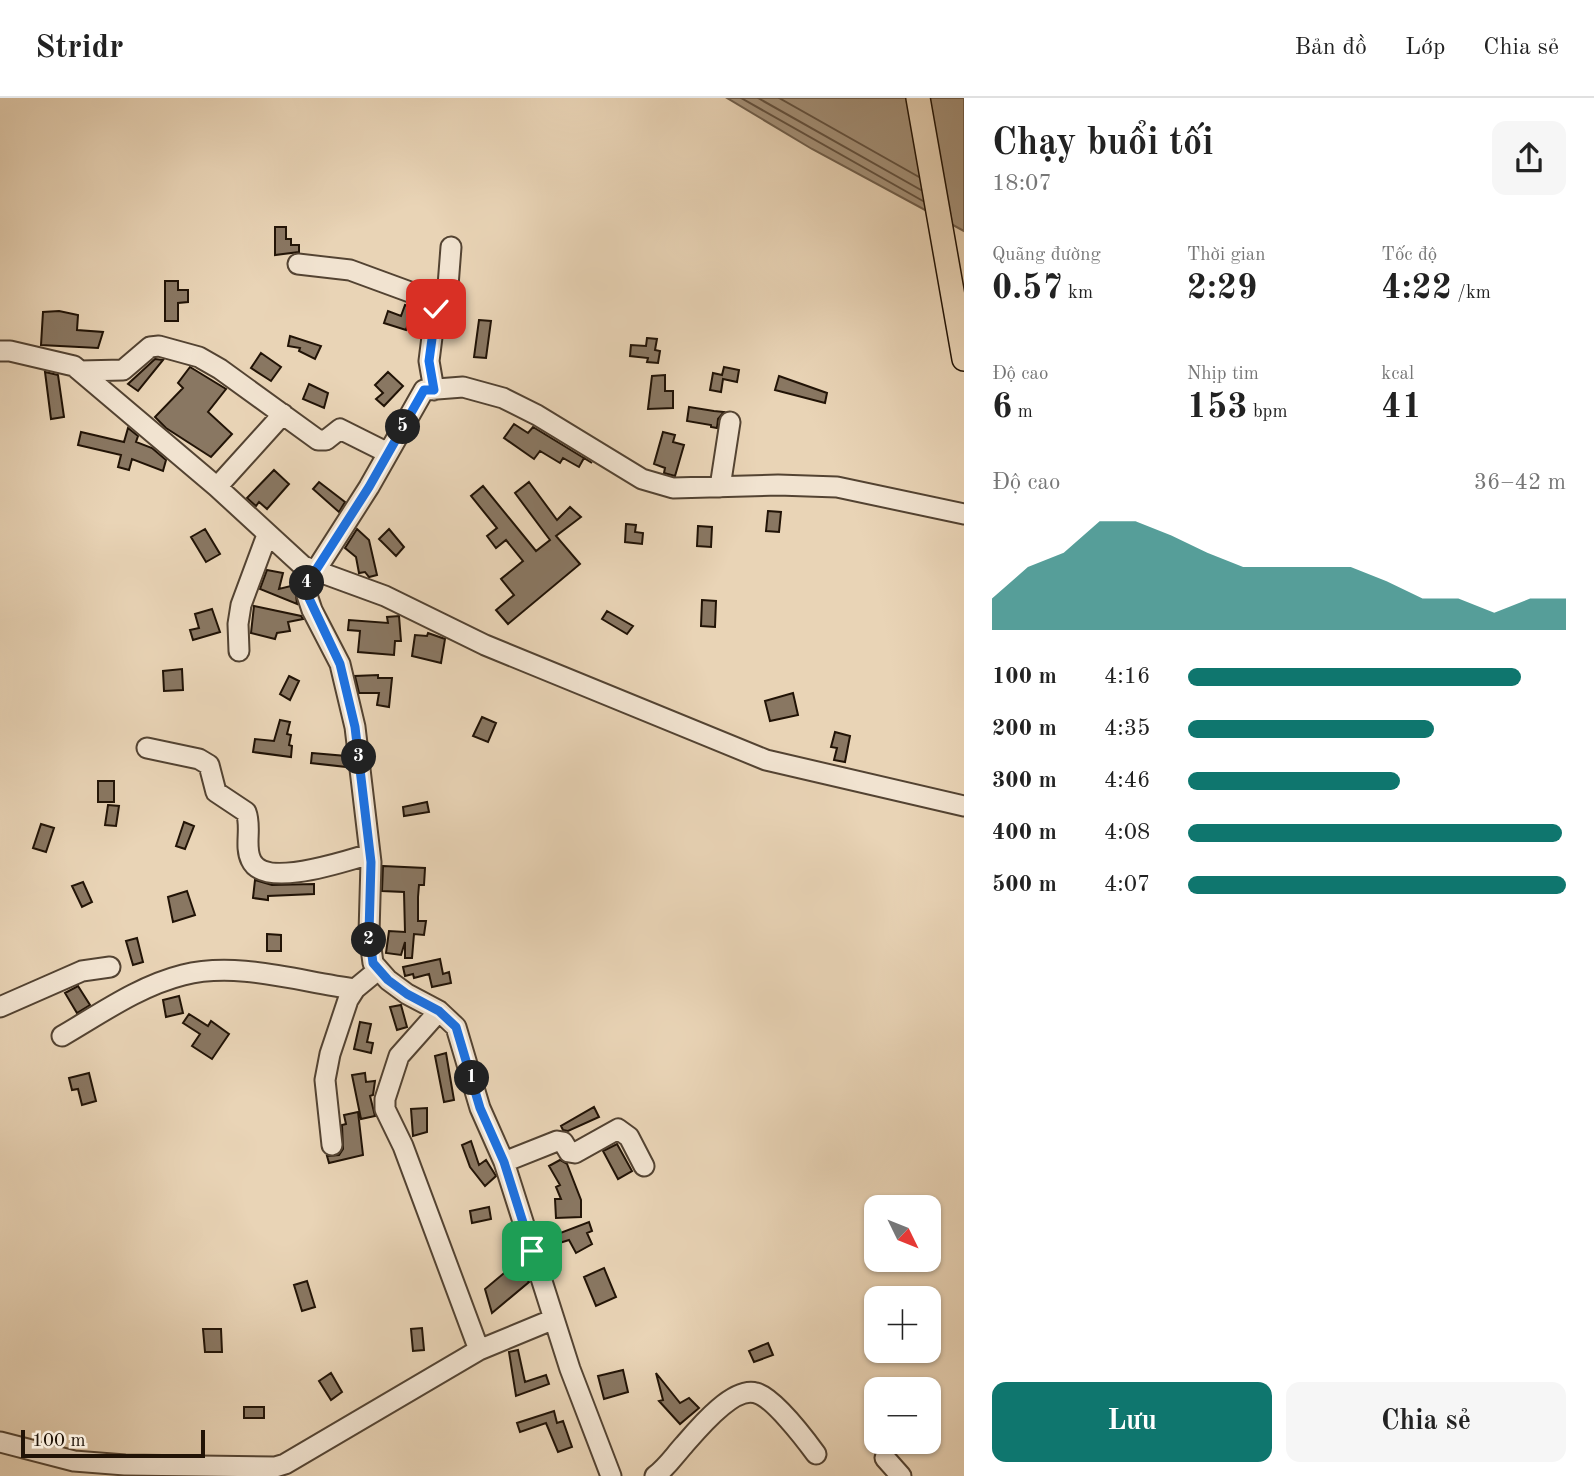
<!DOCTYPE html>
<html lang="vi">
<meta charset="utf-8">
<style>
body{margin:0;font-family:"Old Standard TT",serif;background:#f6f6f6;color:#222;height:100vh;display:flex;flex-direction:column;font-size:26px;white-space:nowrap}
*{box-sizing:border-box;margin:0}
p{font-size:23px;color:#767676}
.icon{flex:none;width:38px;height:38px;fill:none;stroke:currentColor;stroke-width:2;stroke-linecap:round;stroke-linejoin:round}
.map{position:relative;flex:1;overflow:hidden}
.drawer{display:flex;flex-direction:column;background:#fff;width:630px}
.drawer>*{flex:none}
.needle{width:46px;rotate:133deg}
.tools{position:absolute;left:864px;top:1097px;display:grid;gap:14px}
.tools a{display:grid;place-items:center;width:77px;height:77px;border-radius:14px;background:#fff;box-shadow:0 2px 5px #0004;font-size:35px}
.scale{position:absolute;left:21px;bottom:18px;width:184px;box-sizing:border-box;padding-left:7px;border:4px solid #211306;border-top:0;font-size:19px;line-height:24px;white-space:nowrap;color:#211306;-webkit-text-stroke:5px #f1e3d0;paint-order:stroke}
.pin{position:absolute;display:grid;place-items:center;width:60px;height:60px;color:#fff;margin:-30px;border-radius:14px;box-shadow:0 4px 10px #0006}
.km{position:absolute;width:35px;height:35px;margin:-18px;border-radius:50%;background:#222;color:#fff;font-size:19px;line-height:35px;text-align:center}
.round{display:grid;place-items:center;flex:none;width:74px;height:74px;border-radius:14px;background:#f6f6f6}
.overview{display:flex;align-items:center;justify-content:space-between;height:119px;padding:0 28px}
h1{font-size:38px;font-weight:800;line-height:52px}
.figures{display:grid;grid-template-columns:repeat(3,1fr);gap:10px;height:119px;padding:7px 28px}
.figures div{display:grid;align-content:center}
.figures b{font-size:35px;font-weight:800}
.figures small{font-size:19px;font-weight:400}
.figures p{font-size:19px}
.chart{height:196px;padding:14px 28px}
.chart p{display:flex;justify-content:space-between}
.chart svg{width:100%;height:126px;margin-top:7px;fill:#0f766e;opacity:.7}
.primary-button{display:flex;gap:14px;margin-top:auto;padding:14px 28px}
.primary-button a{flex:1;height:80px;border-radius:14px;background:#0f766e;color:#fff;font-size:28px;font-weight:800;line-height:80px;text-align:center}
.primary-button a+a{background:#f6f6f6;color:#222}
ul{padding:0 28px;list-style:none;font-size:23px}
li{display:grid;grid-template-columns:112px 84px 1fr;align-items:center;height:52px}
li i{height:18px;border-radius:9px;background:#0f766e}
header{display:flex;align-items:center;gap:42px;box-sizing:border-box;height:98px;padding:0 35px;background:#fff;border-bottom:2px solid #e0e0e0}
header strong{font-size:33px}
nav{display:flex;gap:38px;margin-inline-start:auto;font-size:24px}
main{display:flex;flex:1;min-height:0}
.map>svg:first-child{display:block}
.water{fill:#a5927a;stroke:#705f4c;stroke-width:2}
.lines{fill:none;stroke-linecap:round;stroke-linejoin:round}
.shore{stroke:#635240;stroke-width:2}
.building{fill:#897762;stroke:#211306;stroke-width:2}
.minor-casing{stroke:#534332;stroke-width:23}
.major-casing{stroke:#211306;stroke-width:26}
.minor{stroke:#f1e3d0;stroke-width:19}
.major{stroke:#e9d4b6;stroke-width:23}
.route-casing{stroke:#fff;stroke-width:14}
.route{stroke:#1a73e8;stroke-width:9}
</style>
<header>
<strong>Stridr</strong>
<nav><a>Bản đồ</a><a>Lớp</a><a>Chia sẻ</a></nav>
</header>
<main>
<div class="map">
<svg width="964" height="1378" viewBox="0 0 964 1378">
<rect width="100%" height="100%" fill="#e9d4b6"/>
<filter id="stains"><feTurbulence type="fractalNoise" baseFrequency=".00286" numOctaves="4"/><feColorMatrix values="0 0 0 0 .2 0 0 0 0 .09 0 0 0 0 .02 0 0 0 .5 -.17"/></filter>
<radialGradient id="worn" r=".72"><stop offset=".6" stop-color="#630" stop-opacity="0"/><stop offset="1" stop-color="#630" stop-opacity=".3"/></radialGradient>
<path class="water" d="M727 0H964V133L812 51Z"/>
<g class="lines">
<path class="shore" d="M741 0 923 103
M758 0 921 92
M779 0 919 79"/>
</g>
<path class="building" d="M275 129H286V141H291V147H299V154L275 157Z
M165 183H178V192H188V204L178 205V223H165Z
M405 207 413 210 406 232 384 225 388 213 401 218Z
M59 213 78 217 77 232 103 234 98 250 41 247 43 214Z
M479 222 491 223 486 260 474 259Z
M290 238 321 248 315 261 299 253 300 250 288 248Z
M647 240 657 241 655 252 660 253 658 265 647 264 648 260 630 258 631 247 646 248Z
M261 255 281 269 271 283 251 270Z
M155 261 163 262 138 293 128 286Z
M190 269 226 291 208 314 232 336 211 359 166 330 155 319 183 290 178 285Z
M724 269 739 272 737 284 723 281 721 294 710 292 713 275 722 277Z
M45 274 58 277 64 319 51 321Z
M388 274 403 288 384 308 376 301 383 295 375 287Z
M665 277V293H673V310L648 311 652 278Z
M779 278 827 295 825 305 775 292Z
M309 286 328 295 324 310 303 301Z
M689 309 714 313 724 314 718 321 717 330 711 329V327L687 323Z
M514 326 528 335 533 329 592 365 584 360 579 369 563 360 560 365 540 353 534 361 504 340Z
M128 330 138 338 136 344 152 350 166 362 163 373 132 361 129 372 118 369 121 357 78 347 81 334 124 344Z
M663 334 675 337 673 344 684 347 675 378 664 375 665 370 654 366Z
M274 372 289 386 267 411 259 404 256 408 247 400Z
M319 384 345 404 339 414 313 391Z
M529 384 557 422 570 409 581 419 556 438 580 466 508 526 496 512 514 497 501 481 523 463 506 442 496 450 487 438 497 430 471 398 483 388 536 453 550 442 515 395Z
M768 413 781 414 779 434 766 433Z
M626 426 636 427 635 434 643 435 642 446 625 444Z
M698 428 712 429 711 449 697 448Z
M205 431 220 456 206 464 191 439Z
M357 431 369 442 377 477 369 479 365 474 359 475 356 459 345 450Z
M389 431 404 449 396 458 379 441Z
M267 472 283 475 279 491 295 487 297 506 260 491Z
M702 502 716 503 715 529 701 528Z
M254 508 301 518 303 521 288 524 290 533 277 535 275 541 251 535Z
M212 511 220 534 193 542 190 532 199 530 195 516Z
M607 513 633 528 627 536 602 521Z
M399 518 401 543H395L394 557 358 554 360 533 348 532 349 522 388 525 387 519Z
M428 535 445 541 441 565 412 558 415 537 427 538Z
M182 571 183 592 164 593 163 573Z
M378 577V580H392L389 609 377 607 379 595H359L355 578Z
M289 578 299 583 290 602 280 596Z
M793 595 798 617 770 623 765 603Z
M482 619 496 625 488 644 473 638Z
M280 622 290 624 287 636 291 637 289 647 292 648 291 659 253 654 255 641 274 643Z
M835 634 850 638 845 664 834 662 837 650 831 649Z
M312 655 346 658 347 669 311 665Z
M98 683H114V704H98Z
M427 704 429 714 404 718 403 709Z
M108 707 119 708 116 728 105 727Z
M184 724 194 728 185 751 176 748Z
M41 726 54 730 46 754 33 750Z
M383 768 425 770 424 787H419L418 799V823H426L424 837 414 836 412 860H405V844L401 857 386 855 389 833 405 834 404 794 382 793Z
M255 782 272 787 314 786V796L268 798V802L253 800Z
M83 784 92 804 82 809 72 788Z
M187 793 195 817 173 824 168 799Z
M267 836 281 837V853H267Z
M137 840 143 864 133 867 126 843Z
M440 861 443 876 449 874 451 885 432 889 429 876 414 880 413 876 405 878 403 869Z
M78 888 90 907 77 915 65 895Z
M179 898 183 915 166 919 163 902Z
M401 907 407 929 397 932 390 909Z
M189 916 208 928 211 923 229 936 212 961 192 948 200 936 183 925Z
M360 924 371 926 367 944 373 945 371 955 354 951Z
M446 955 454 1002 444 1004 435 958Z
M89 975 96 1003 82 1007 78 991 72 992 69 980Z
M365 975 366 984 375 983 373 997 370 998 375 1018 361 1021 352 977Z
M594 1009 599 1019 568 1033 563 1032 561 1028Z
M427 1010V1034L413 1038 411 1011Z
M358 1014 363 1057 329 1065 327 1058 339 1057 343 1051 342 1027 346 1026 344 1017Z
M471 1043 479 1067 486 1062 496 1078 485 1088 470 1069 462 1047Z
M617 1046 632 1073 618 1081 603 1053Z
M560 1062 567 1066 581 1102V1119L556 1120 555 1101H561L556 1089 560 1087 549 1068Z
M489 1109 491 1121 472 1125 470 1113Z
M589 1124 592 1133 587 1135 592 1146 576 1155 569 1142 550 1148 547 1140Z
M515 1166 529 1184 492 1215 485 1191Z
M604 1170 616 1199 596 1208 584 1179Z
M307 1183 315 1209 302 1213 294 1187Z
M422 1230 424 1252 413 1253 411 1231Z
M203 1231H221L222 1254H205Z
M768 1245 773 1257 754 1264 749 1253Z
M518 1252 525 1284 546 1277 549 1286 516 1298 509 1254Z
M623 1272 628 1294 604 1301 598 1278Z
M331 1275 342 1294 331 1302 319 1283Z
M656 1275 680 1305 689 1300 699 1310 680 1326 659 1303 663 1302Z
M244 1309H264V1320H244Z
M554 1313 557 1325 563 1323 572 1349 558 1354 546 1325 520 1334 517 1325Z"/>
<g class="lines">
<g class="minor-casing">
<path id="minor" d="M298 166 350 172 440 205
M0 253H10L74 268 217 389 303 468 385 498 485 547 766 662 964 708
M80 273 123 272 150 249 159 248 199 259 220 271 318 342H326L340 331 388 355
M434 292 429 263 435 215 448 188 451 149
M217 389 283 316
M720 389 730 324
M239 553 238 526 241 507 267 437
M147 650 199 661 209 667 216 694 246 714C252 729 244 748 251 762 264 792 348 762 370 756
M0 909 82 873 110 869
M439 913 399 958 385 1001V1011L403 1048 479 1252
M62 938C100 916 139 888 183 877 238 863 300 884 355 891
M332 1047 325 982 330 956 348 902 355 891 378 872
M504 1064 557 1043 563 1044 569 1054 575 1055 618 1031 629 1039 644 1068
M0 1344 74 1363 125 1367 275 1369 285 1366 479 1252 554 1221
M885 1360 901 1378
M611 1378 570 1271 504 1064 480 1010 456 929 439 913 407 896 388 882 373 865 369 835 371 764 355 629 340 566 312 512 306 494 307 486 369 389 424 292 463 289 503 300 537 317 642 381 673 390 778 387 837 389 964 416
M655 1378C667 1369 674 1358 684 1347 697 1332 733 1288 756 1295 773 1299 805 1341 816 1356"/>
</g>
<g class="major-casing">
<path id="major" d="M918 0 964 261"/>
</g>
<use href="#minor" class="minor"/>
<use href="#major" class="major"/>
</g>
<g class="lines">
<g class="route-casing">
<path id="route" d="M436 211 429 263 434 292H424L369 389 307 486 306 494 340 566 355 629 371 764 369 835 373 865 388 882 407 896 439 913 456 929 480 1010 504 1064 532 1153"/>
</g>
<use href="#route" class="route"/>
</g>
<rect width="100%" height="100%" filter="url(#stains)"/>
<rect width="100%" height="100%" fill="url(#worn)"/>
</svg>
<div class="tools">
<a><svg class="needle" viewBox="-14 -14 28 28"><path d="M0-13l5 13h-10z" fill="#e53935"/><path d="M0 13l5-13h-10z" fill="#767676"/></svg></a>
<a>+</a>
<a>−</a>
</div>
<div class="scale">100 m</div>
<div class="pin" style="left:532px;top:1153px;background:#1e9e55"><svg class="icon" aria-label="arrive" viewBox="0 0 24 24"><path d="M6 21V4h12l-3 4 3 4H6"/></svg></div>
<div class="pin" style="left:436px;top:211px;background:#d93025"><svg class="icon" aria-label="check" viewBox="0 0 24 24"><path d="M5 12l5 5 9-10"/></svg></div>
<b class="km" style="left:472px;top:980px">1</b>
<b class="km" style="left:369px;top:842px">2</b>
<b class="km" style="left:359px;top:659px">3</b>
<b class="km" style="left:307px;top:485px">4</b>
<b class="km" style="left:403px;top:329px">5</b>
</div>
<section class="drawer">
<div class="overview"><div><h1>Chạy buổi tối</h1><p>18:07</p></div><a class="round"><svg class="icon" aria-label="share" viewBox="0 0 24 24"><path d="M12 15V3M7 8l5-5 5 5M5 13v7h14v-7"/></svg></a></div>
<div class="figures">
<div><p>Quãng đường</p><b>0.57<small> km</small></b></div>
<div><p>Thời gian</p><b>2:29</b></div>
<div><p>Tốc độ</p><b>4:22<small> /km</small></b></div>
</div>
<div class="figures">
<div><p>Độ cao</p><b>6<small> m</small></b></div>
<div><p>Nhịp tim</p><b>153<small> bpm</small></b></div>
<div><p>kcal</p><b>41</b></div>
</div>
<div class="chart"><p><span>Độ cao</span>36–42 m</p>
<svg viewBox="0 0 160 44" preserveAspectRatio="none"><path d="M0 44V33L10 22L20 17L30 6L40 6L50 11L60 17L70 22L80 22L90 22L100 22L110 27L120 33L130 33L140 38L150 33L160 33V44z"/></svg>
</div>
<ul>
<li><b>100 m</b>4:16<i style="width:88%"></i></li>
<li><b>200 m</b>4:35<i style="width:65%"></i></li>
<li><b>300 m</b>4:46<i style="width:56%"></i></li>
<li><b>400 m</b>4:08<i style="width:99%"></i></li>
<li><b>500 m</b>4:07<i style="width:100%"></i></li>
</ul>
<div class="primary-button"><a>Lưu</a><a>Chia sẻ</a></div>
</section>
</main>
